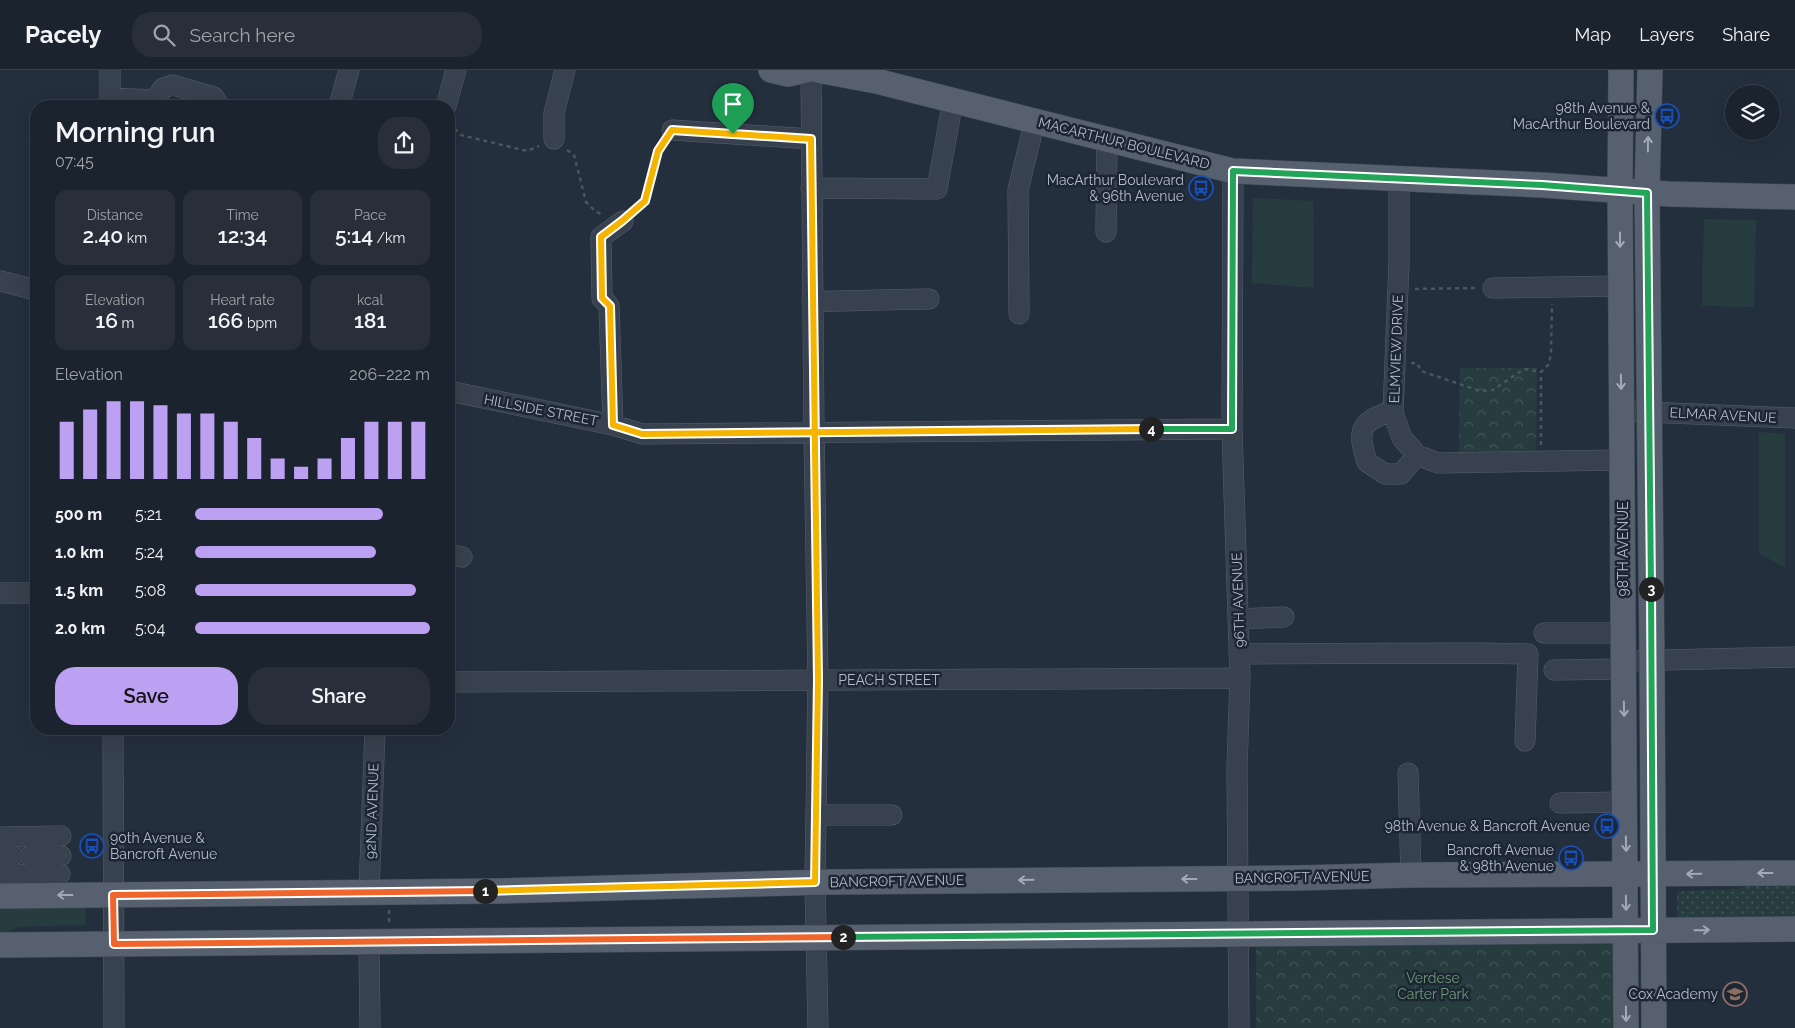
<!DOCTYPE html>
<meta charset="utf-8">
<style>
body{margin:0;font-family:Raleway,sans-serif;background:#282f3a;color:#f1f3f6;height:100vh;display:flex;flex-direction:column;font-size:19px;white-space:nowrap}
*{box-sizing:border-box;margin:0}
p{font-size:16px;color:#a0a4aa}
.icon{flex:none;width:28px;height:28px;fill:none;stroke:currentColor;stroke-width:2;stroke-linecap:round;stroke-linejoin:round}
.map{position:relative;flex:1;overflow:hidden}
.sheet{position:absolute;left:30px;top:30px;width:425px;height:635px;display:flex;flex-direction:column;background:#1b232e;border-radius:20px;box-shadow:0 5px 20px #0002,0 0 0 1px #39404a}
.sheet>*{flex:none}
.buttons{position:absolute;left:1725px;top:15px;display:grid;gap:10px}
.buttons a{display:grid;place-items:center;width:55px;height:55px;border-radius:50%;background:#1b232e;box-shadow:0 5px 20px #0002,0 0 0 1px #39404a;font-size:25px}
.pin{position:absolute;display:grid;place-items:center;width:42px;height:42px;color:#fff;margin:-51px -21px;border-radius:50% 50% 50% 0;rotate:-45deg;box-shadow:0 0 5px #0007}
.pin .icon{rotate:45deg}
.km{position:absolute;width:25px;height:25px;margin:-12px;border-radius:50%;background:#222;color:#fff;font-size:14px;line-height:25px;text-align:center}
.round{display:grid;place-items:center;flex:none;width:52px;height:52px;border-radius:20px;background:#282f3a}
.overview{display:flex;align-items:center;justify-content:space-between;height:85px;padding:0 25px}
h1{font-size:28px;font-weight:600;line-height:38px}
.stats{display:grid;grid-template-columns:repeat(3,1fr);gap:8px;height:85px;padding:5px 25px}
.stats div{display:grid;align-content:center;border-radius:12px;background:#282f3a;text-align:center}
.stats b{font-size:21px;font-weight:600}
.stats small{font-size:14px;font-weight:400}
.stats p{font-size:14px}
.chart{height:140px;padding:10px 25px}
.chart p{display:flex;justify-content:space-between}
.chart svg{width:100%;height:90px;margin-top:5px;stroke:#bca0f2;stroke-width:6}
.cta{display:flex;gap:10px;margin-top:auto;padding:10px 25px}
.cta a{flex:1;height:58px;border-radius:20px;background:#bca0f2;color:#111;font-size:20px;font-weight:600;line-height:58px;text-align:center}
.cta a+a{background:#282f3a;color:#f1f3f6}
ul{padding:0 25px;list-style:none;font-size:16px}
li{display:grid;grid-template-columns:80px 60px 1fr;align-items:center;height:38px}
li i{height:12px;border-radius:6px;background:#bca0f2}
header{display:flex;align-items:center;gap:30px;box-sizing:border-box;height:70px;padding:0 25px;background:#1b232e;border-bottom:1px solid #39404a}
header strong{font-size:24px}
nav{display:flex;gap:28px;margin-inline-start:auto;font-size:18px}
.search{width:350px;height:45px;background:#282f3a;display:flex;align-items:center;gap:12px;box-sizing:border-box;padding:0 18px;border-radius:20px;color:#a0a4aa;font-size:19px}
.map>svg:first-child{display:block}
.grass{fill:#263c3f}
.park{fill:url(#park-crowns)}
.garden{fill:url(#garden-dots)}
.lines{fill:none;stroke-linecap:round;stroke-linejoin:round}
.minor-casing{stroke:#565f6c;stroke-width:21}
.major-casing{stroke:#414a57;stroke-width:26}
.path{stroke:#44595c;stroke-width:2.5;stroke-dasharray:4 4;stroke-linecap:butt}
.minor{stroke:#38414e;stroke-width:20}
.major{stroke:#56606e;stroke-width:25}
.oneway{stroke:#a1aab7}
.split-1-casing{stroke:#fff;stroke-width:10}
.split-2-casing{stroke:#fff;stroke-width:10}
.split-3-casing{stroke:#fff;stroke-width:10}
.split-4-casing{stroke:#fff;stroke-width:10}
.split-5-casing{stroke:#fff;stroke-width:10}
.split-1{stroke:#f5b400;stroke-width:6}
.split-2{stroke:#f0652b;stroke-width:6}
.split-3{stroke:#22a559;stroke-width:6}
.split-4{stroke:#22a559;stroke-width:6}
.split-5{stroke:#f5b400;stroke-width:6}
.labels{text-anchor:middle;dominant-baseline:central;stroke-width:5;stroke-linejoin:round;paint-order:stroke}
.poi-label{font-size:14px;fill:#b4bcc9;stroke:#1d2633;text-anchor:end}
.street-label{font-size:14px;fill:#b4bcc9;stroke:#1d2633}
.park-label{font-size:14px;fill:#6b9a76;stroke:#1d2633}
</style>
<header>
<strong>Pacely</strong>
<div class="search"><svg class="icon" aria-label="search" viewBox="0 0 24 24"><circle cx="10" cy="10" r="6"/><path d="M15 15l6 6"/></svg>Search here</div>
<nav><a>Map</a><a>Layers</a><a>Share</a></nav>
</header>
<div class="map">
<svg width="1795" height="958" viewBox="0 0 1795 958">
<defs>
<pattern id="park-crowns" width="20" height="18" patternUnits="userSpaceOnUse" patternTransform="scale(1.25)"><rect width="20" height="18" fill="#263c3f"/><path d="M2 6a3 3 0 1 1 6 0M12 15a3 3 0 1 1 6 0" fill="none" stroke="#435659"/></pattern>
<pattern id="garden-dots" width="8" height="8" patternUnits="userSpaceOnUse" patternTransform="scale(1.25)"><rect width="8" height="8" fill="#263c3f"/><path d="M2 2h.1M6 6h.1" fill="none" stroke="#435659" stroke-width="1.8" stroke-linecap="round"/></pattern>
</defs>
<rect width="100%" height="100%" fill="#242f3e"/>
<path class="grass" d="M1253 128 1313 131 1314 218 1252 213Z
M1704 149 1756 150 1754 237 1702 236Z
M1759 362 1785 364V498L1759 483Z
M0 835H85L86 855 19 857 0 864Z"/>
<path class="park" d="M1460 298H1537L1536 386 1459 385Z
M1613 873 1614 958H1256V875Z"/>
<path class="garden" d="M1795 810V851L1677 852V823L1682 821 1737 819 1757 813Z"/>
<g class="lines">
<g class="minor-casing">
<path id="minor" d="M811 0 814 362 818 610 815 812 818 958
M110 28 155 30
M110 36V0
M156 36 155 30 163 18 173 15 214 27 219 36
M339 36 349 0
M446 36 456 0
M672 60 811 69
M554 69V43L565 0
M1233 101 1232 359 1240 608 1237 698 1239 958
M1399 109V193L1393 343 1402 368 1417 385 1438 393 1622 390
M811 118 937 119 953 30
M1106 162 1107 68
M0 211 36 220
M1493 218 1620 216
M812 231C852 232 890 229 929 229
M1019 244 1018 120 1035 50
M449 321 613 355 642 364 1232 359
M1393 340C1361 352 1356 358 1367 392L1385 404H1401L1417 385
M1621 341 1795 348
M613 355 609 236 602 228 601 167 623 151
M449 484 462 487
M0 523H36
M1238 549 1284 547
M1544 563H1623
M1239 584 1477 583 1528 584 1525 671
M1623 591 1795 587
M1554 600 1624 599
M449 612 1240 608
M113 659 114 958
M1408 703 1411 805
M1560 733 1625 732
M816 745H892
M2 767 61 766
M30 786H61
M2 787 13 786
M1 805 60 804
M369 822 375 659
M369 871 370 958"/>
</g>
<g class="major-casing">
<path id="major" d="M771 0 788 4 806 0
M817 0 876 11 1233 101 1542 115 1669 124 1795 127
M1621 0 1620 121 1626 958
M1650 0 1647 123 1652 591 1654 958
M0 826 500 821 830 812 1297 808 1411 805 1795 803
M0 875 1795 859"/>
</g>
<path class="path" d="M357 34 365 36
M449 53 461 65 527 81 539 76
M567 80 574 85 586 132 596 142 602 144
M636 139 645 131 658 81 662 74
M1415 219 1477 218
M1411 293H1417L1421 301 1480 321 1493 320 1524 299 1541 302
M1541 375V302L1549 294 1551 283 1552 234
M389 852V840"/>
<use href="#minor" class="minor"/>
<use href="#major" class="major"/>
</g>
<defs><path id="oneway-shaft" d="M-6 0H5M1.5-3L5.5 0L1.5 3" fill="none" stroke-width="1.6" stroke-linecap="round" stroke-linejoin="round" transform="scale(1.25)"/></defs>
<g class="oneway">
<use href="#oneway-shaft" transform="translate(1648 74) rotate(-89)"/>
<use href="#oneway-shaft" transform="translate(1620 170) rotate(90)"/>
<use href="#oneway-shaft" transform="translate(1621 312) rotate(89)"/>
<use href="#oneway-shaft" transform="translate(1624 639) rotate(89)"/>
<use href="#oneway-shaft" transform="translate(1626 774) rotate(89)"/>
<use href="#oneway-shaft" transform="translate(1765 803) rotate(180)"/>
<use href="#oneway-shaft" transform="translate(1694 804) rotate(179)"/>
<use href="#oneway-shaft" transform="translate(1189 809) rotate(180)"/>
<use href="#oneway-shaft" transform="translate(1026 810) rotate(179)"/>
<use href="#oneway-shaft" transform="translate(65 825) rotate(180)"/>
<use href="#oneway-shaft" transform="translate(1626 833) rotate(89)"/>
<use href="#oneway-shaft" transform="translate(1702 860) rotate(-1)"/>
<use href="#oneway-shaft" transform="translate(1626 944) rotate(89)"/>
</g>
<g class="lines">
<g class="split-1-casing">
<path id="split-1" d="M485 821 815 812 818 610 811 69 733 64"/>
</g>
<g class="split-2-casing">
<path id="split-2" d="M485 821 113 825 114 874 843 867"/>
</g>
<g class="split-3-casing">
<path id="split-3" d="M843 867 1653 860 1651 519"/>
</g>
<g class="split-4-casing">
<path id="split-4" d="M1151 359H1232L1233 101 1542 115 1647 123 1651 519"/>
</g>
<g class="split-5-casing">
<path id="split-5" d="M733 64 672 60 658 81 645 131 622 151 601 167 602 228 610 236 613 355 642 364 1151 359"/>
</g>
<use href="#split-1" class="split-1"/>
<use href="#split-2" class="split-2"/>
<use href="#split-3" class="split-3"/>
<use href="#split-4" class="split-4"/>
<use href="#split-5" class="split-5"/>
</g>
<defs>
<g id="bus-ring" transform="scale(1.25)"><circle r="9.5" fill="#1d2633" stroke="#1a4fb4" stroke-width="1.5"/><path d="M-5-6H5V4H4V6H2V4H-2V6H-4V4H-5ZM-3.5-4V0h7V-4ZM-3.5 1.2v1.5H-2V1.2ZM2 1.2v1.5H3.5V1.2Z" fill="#1a4fb4"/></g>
<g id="school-ring" transform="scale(1.25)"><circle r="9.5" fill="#1d2633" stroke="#8d6e63" stroke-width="1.5"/><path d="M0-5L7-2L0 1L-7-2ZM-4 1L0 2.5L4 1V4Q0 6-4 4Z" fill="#8d6e63"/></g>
</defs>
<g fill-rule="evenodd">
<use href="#bus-ring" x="1667" y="46"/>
<use href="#bus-ring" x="1201" y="118"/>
<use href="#bus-ring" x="1607" y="756"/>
<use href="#bus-ring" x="92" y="776"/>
<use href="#bus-ring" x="1571" y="788"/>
<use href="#school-ring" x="1735" y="924"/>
</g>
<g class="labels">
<g class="poi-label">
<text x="1650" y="38">98th Avenue &amp;<tspan x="1650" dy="16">MacArthur Boulevard</tspan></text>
<text x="1184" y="110">MacArthur Boulevard<tspan x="1184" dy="16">&amp; 96th Avenue</tspan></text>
<text x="1590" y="756">98th Avenue &amp; Bancroft Avenue</text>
<text x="110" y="768" text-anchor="start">90th Avenue &amp;<tspan x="110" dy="16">Bancroft Avenue</tspan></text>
<text x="1554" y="780">Bancroft Avenue<tspan x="1554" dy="16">&amp; 98th Avenue</tspan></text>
<text x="1718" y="924">Cox Academy</text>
</g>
<g class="street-label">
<text transform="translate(1124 73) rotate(14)">MACARTHUR BOULEVARD</text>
<text transform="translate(1396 279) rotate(-88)">ELMVIEW DRIVE</text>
<text transform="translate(541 340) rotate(11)">HILLSIDE STREET</text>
<text transform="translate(1723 345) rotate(3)">ELMAR AVENUE</text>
<text transform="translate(1623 479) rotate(-90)">98TH AVENUE</text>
<text transform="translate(1238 530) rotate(-92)">96TH AVENUE</text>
<text x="889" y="610">PEACH STREET</text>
<text transform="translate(372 741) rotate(-88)">92ND AVENUE</text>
<text transform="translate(1302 807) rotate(-1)">BANCROFT AVENUE</text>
<text transform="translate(897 811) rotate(-1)">BANCROFT AVENUE</text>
</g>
<g class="park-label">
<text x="1433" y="908">Verdese<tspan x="1433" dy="16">Carter Park</tspan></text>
</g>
</g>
</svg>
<div class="buttons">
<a><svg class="icon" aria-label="layers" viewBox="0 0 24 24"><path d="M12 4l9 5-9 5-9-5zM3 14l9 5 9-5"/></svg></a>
</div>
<div class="pin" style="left:733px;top:64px;background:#1e9e55"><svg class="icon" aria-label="arrive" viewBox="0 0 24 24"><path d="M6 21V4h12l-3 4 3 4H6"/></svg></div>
<b class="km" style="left:485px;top:821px">1</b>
<b class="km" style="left:843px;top:867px">2</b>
<b class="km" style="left:1651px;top:519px">3</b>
<b class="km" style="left:1151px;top:359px">4</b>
<section class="sheet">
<div class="overview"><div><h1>Morning run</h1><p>07:45</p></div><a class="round"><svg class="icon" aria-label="share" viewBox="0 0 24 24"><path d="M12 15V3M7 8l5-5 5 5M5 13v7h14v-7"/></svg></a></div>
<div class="stats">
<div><p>Distance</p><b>2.40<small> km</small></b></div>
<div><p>Time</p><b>12:34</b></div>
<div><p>Pace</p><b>5:14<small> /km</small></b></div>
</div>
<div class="stats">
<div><p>Elevation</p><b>16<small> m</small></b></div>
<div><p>Heart rate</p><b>166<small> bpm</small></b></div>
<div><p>kcal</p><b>181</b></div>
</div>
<div class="chart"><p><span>Elevation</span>206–222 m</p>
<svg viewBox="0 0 160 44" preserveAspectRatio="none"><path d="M5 44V16M15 44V10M25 44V6M35 44V6M45 44V8M55 44V12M65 44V12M75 44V16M85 44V24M95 44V34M105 44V38M115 44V34M125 44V24M135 44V16M145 44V16M155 44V16"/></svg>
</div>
<ul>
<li><b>500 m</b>5:21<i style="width:80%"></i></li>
<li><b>1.0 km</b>5:24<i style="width:77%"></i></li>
<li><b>1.5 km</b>5:08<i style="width:94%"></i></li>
<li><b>2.0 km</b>5:04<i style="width:100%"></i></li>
</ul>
<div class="cta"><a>Save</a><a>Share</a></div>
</section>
</div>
